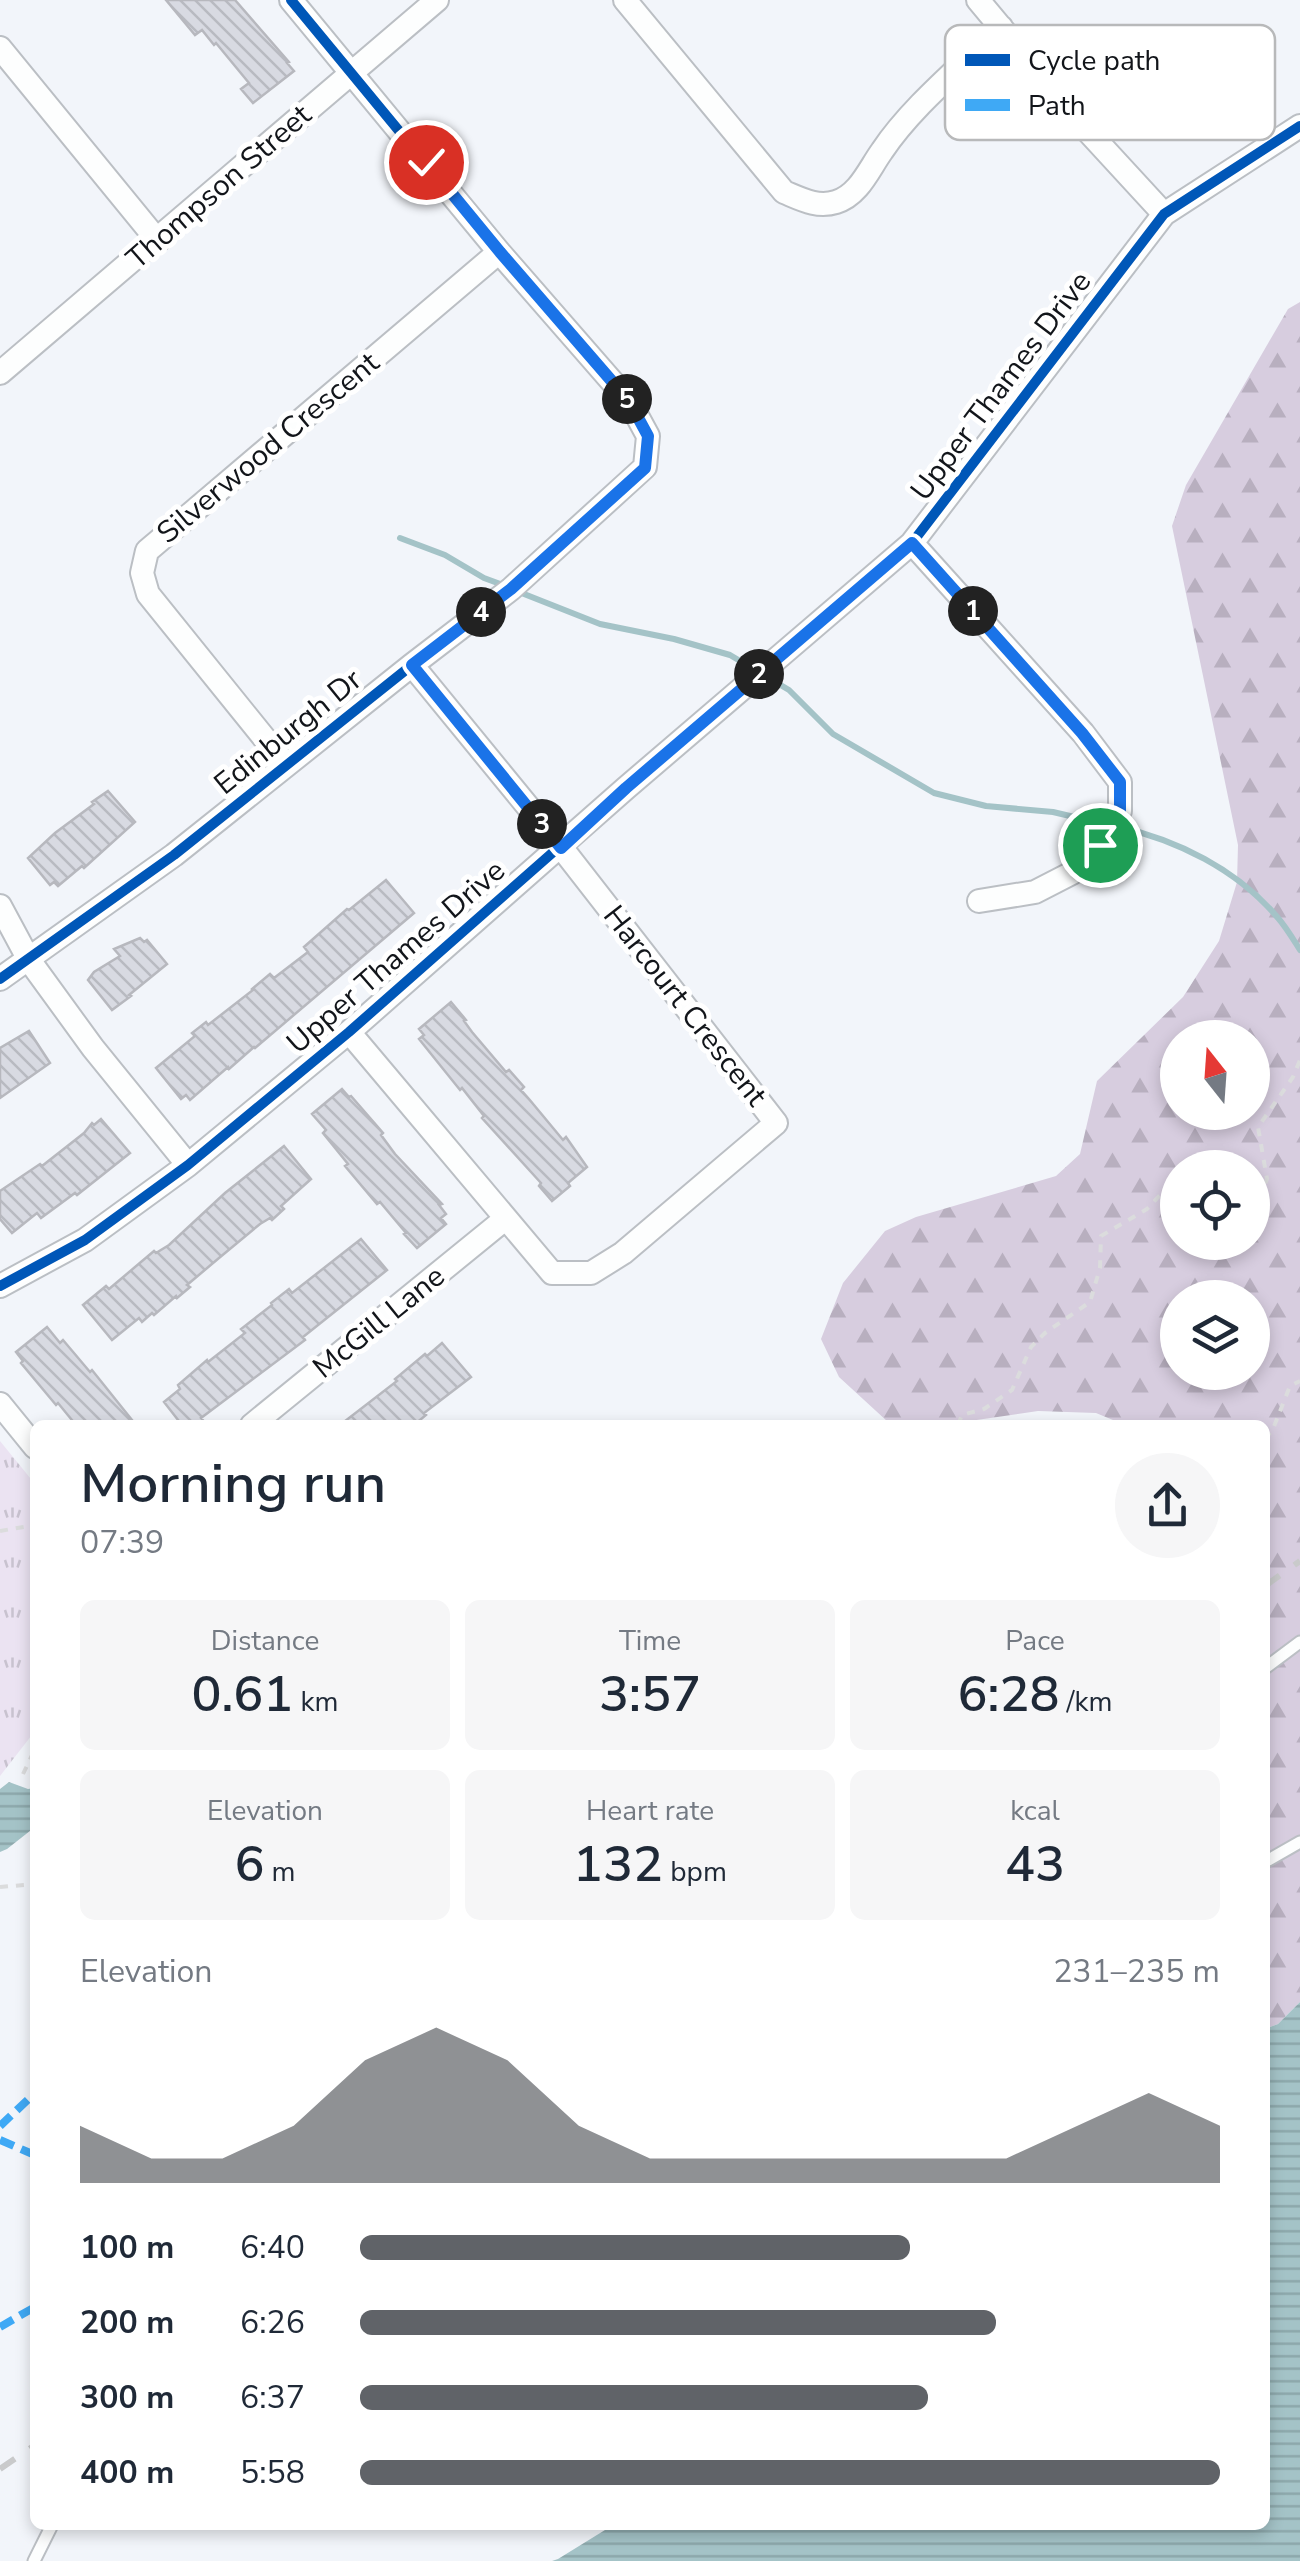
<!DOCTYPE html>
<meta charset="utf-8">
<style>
body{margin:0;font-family:"Nunito Sans",sans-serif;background:#f6f6f7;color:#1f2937;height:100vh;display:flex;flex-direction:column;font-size:38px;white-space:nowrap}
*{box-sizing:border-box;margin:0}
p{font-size:32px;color:#747a83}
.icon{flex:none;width:55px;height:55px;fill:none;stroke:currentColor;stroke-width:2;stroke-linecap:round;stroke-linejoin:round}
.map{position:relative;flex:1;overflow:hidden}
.sheet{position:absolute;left:30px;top:1420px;width:1240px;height:1110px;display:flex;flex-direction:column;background:#fff;border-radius:15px;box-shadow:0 5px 15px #0003}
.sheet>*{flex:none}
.needle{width:65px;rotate:343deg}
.buttons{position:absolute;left:1160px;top:1020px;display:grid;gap:20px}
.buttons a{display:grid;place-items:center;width:110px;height:110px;border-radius:50%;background:#fff;box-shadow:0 5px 15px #0003;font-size:50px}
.pin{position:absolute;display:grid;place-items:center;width:85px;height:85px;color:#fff;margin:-42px;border:5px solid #fff;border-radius:50%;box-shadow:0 2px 10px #0007}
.km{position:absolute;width:50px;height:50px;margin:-25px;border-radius:50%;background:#222;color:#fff;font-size:28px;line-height:50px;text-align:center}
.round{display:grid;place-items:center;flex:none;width:105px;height:105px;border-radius:52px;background:#f6f6f7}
.overview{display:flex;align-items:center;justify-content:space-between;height:170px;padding:0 50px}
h1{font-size:55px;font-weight:600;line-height:75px}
.metrics{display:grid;grid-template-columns:repeat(3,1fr);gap:15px;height:170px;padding:10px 50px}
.metrics div{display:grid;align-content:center;border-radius:15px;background:#f6f6f7;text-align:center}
.metrics b{font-size:50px;font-weight:600}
.metrics small{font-size:28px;font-weight:400}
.metrics p{font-size:28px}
.chart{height:280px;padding:20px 50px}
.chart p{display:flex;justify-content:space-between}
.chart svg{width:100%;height:180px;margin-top:10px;fill:#606368;opacity:.7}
ul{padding:0 50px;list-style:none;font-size:32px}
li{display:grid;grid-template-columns:160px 120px 1fr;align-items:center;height:75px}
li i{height:25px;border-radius:12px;background:#606368}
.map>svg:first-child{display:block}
.grass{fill:url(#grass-tufts)}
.forest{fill:url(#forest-firs);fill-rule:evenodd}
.water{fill:url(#water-rules)}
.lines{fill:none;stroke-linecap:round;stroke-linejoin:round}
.stream{stroke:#a4c3c7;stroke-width:6}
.building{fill:url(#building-back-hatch);stroke:#b7b8be;stroke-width:2.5}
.lane-casing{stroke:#bbbfc4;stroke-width:15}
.street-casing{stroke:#bbbfc4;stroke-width:26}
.path{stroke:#dbdcdd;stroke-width:4;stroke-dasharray:8 8;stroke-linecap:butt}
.lane{stroke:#fdfefe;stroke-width:11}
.street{stroke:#fdfefe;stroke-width:22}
.rail{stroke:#c9cacb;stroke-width:6;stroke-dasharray:18 18;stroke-linecap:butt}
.quiet{stroke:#3fa9f5;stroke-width:8;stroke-dasharray:15 8;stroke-linecap:butt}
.cycleway-casing{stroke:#fff;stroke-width:16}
.cycleway{stroke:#0057b8;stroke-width:10}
.route-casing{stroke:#fff;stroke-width:20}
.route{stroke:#1a73e8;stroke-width:12}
.labels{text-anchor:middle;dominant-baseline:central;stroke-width:10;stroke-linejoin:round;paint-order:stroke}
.street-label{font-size:30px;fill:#12151a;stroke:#fff}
.key{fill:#fff;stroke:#b8b9ba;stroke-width:2.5}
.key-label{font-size:28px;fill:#12151a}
</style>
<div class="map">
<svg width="1300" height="2561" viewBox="0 0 1300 2561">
<defs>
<pattern id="grass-tufts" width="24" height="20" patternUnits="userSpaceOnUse" patternTransform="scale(2.5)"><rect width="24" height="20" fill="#ebe3f2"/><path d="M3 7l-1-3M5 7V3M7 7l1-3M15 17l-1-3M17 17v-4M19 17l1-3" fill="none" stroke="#c8c2cf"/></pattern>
<pattern id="forest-firs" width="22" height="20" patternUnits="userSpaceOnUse" patternTransform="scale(2.5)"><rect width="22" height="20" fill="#d7cddf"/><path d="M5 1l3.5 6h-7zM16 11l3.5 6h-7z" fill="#b8afbf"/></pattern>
<pattern id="water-rules" width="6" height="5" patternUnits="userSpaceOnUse" patternTransform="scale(2.5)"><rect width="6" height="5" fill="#a4c3c7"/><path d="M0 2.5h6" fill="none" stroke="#8ca7aa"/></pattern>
<pattern id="building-back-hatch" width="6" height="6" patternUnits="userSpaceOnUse" patternTransform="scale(2.5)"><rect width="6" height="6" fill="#d8dae2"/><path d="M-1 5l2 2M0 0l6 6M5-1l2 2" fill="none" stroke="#b8bac1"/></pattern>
</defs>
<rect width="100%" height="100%" fill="#f2f5fa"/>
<path class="grass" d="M0 1441 35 1484V1731L0 1776Z"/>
<path class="forest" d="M1300 302V2002L1278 2024 1265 2029V1425H1125L1096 1413 1038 1411 942 1425H896L888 1422 839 1377 821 1339 843 1283 885 1231 916 1217 1056 1176 1080 1154 1097 1081 1183 997 1219 941 1237 882 1238 845 1172 526 1186 485 1288 309ZM1178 1038H1252V1112H1178ZM1178 1168H1252V1242H1178ZM1178 1298H1252V1372H1178Z"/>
<path class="water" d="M9 1782 28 1789 35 1788V1827L7 1849 0 1852V1789Z
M1300 2002V2561H552L558 2559 605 2530 609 2525H1265V2029L1278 2024Z"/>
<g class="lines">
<path class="stream" d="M400 538 445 555 484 578 503 585
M519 592 600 624 674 639 730 655 789 690 833 734 934 793 986 806 1053 812 1104 824
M1116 826C1177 840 1237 869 1278 918 1286 927 1293 939 1300 950"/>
</g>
<path class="building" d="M166 0H235L289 62 287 63 294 71 253 103 241 89 249 83 216 43 214 45 202 30 195 35Z
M108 791 135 822 84 868 82 866 58 886 54 882 50 885 28 858 55 833 94 804 92 802Z
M386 880 414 913 255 1048 254 1047 229 1069 228 1067 190 1100 186 1095 181 1099 156 1068 195 1036 192 1033 206 1022 208 1025 253 990 252 989 270 974 274 978 308 952 304 947 347 909 349 910Z
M140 938 144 942 147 940 167 964 129 995 131 996 112 1010 88 980 94 972 120 956 114 949Z
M451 1002 466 1020 464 1021 472 1032 506 1072 509 1070 524 1087 521 1090 529 1099 563 1140 566 1137 587 1167 568 1183 570 1186 552 1201 539 1186 541 1183 482 1118 484 1116 462 1088 460 1090 419 1039 424 1035 419 1029Z
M29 1031 50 1063 0 1098V1048Z
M342 1089 349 1097 351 1096 383 1133 381 1135 395 1154 442 1204 439 1205 446 1214 441 1218 446 1224 417 1248 404 1234 406 1233 380 1202 377 1204 345 1166 348 1164 323 1133 326 1130 312 1114Z
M101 1119 130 1153 77 1195 75 1193 41 1218 37 1213 12 1233 0 1219V1191L40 1164 42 1166 84 1133 92 1123 94 1125Z
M284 1146 311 1179 281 1206 284 1209 272 1220 270 1218 260 1224 219 1258 187 1285 190 1287 177 1298 176 1296 154 1315 152 1313 142 1322 139 1318 112 1340 83 1305 106 1286 109 1289 154 1251 156 1253 169 1245 225 1193Z
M361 1239 387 1270 303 1337 305 1340 201 1418 207 1425H182L164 1402 180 1389 178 1385 207 1360 208 1362 245 1333 241 1329 272 1305 271 1303 289 1289 292 1293Z
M47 1327 60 1343 63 1340 90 1372 92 1370 136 1425H76L58 1403 56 1405 21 1363 23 1361 16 1352Z
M442 1343 471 1377 424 1413 426 1415 414 1425H340L397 1381 395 1379 425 1354 427 1356Z"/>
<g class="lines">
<g class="lane-casing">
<path id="lane" d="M1265 1668 1300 1642
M1265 1862 1300 1842
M34 2561 52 2525"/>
</g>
<g class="street-casing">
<path id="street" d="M625 0 784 192C801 199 817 208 836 202 859 195 869 169 882 151 912 106 962 66 1001 27
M978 0 1083 126 1164 214
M0 48 158 241
M0 373 437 0
M912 543 1083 733 1120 782V811L1101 845 1072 873 1035 892 979 901
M286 765 148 594 142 573 147 551 499 252
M0 906 29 960 93 1048 188 1165
M0 979 174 855 412 665 511 589 645 467 648 436 629 401 499 252 291 0
M349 1032 552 1273H591L623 1253 776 1123 561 847 412 665
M0 1286 85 1240 188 1165 349 1032 626 788 912 543 1164 214 1300 126
M0 1404 35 1447
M252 1425 505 1219"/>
</g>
<path class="path" d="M1252 1188 1264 1187 1267 1179 1258 1127 1293 1077 1300 1060
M958 1425 962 1415 984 1409 1012 1390 1031 1347 1045 1333 1090 1302 1100 1268 1101 1236 1147 1209 1163 1192 1178 1188
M1265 1439 1273 1429 1290 1386 1300 1381
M0 1531 35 1525
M23 1774 35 1749
M0 1887 35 1884"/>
<use href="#lane" class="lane"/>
<use href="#street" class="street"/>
<path class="rail" d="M1265 1586 1300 1561
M0 2469 35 2445"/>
<path class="quiet" d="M0 2126 35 2093
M0 2140 35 2155
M0 2327 35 2307"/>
<g class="cycleway-casing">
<path id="cycleway" d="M0 979 174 855 412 665 511 589 645 467 648 436 629 401 499 252 291 0
M0 1286 85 1240 188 1165 349 1032 626 788 912 543 1164 214 1300 126"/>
</g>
<use href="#cycleway" class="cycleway"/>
</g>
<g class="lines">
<g class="route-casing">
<path id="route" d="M426 162 500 252 629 401 648 436 645 468 511 589 412 665 561 848 626 788 912 543 1082 733 1120 782V810L1100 845"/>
</g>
<use href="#route" class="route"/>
</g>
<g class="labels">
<g class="street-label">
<text transform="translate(219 187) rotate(-41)">Thompson Street</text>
<text transform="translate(1001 386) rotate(-53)">Upper Thames Drive</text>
<text transform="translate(268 448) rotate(-40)">Silverwood Crescent</text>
<text transform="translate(288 732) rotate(-39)">Edinburgh Dr</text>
<text transform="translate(396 957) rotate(-41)">Upper Thames Drive</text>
<text transform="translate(685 1006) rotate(52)">Harcourt Crescent</text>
<text transform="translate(379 1322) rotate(-39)">McGill Lane</text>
</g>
</g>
<rect x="945" y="25" width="330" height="115" rx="15" class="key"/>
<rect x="965" y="54" width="45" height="12" fill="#0057b8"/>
<rect x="965" y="99" width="45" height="12" fill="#3fa9f5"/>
<g class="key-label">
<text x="1028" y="70">Cycle path</text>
<text x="1028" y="115">Path</text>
</g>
</svg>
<div class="buttons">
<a><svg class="needle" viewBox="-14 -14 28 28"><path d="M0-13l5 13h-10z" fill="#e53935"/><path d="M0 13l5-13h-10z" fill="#747a83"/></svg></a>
<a><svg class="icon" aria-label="locate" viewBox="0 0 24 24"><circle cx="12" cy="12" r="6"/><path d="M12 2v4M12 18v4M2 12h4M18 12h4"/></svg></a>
<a><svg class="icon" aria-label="layers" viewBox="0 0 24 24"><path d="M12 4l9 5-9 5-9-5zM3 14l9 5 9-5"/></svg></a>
</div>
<div class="pin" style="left:1100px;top:845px;background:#1e9e55"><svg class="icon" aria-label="arrive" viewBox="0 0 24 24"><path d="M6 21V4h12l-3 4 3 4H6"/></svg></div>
<div class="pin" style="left:426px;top:162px;background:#d93025"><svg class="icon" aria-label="check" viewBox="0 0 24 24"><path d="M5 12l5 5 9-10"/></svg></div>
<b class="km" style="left:973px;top:611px">1</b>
<b class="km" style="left:759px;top:674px">2</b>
<b class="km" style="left:542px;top:824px">3</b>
<b class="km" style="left:481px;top:612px">4</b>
<b class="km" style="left:627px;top:399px">5</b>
<section class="sheet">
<div class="overview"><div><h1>Morning run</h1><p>07:39</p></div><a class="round"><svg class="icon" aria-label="share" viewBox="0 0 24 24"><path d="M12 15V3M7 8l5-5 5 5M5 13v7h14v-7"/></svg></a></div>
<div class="metrics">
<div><p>Distance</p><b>0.61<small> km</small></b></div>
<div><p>Time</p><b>3:57</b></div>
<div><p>Pace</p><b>6:28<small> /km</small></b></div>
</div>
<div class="metrics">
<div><p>Elevation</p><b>6<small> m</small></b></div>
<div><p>Heart rate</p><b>132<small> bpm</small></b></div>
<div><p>kcal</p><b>43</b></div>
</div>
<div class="chart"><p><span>Elevation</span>231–235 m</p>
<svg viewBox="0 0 160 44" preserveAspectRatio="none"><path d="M0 44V30L10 38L20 38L30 30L40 14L50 6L60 14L70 30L80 38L90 38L100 38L110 38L120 38L130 38L140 30L150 22L160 30V44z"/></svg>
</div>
<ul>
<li><b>100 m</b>6:40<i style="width:64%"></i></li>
<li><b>200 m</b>6:26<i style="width:74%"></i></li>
<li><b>300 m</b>6:37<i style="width:66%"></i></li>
<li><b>400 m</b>5:58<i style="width:100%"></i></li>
</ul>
</section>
</div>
